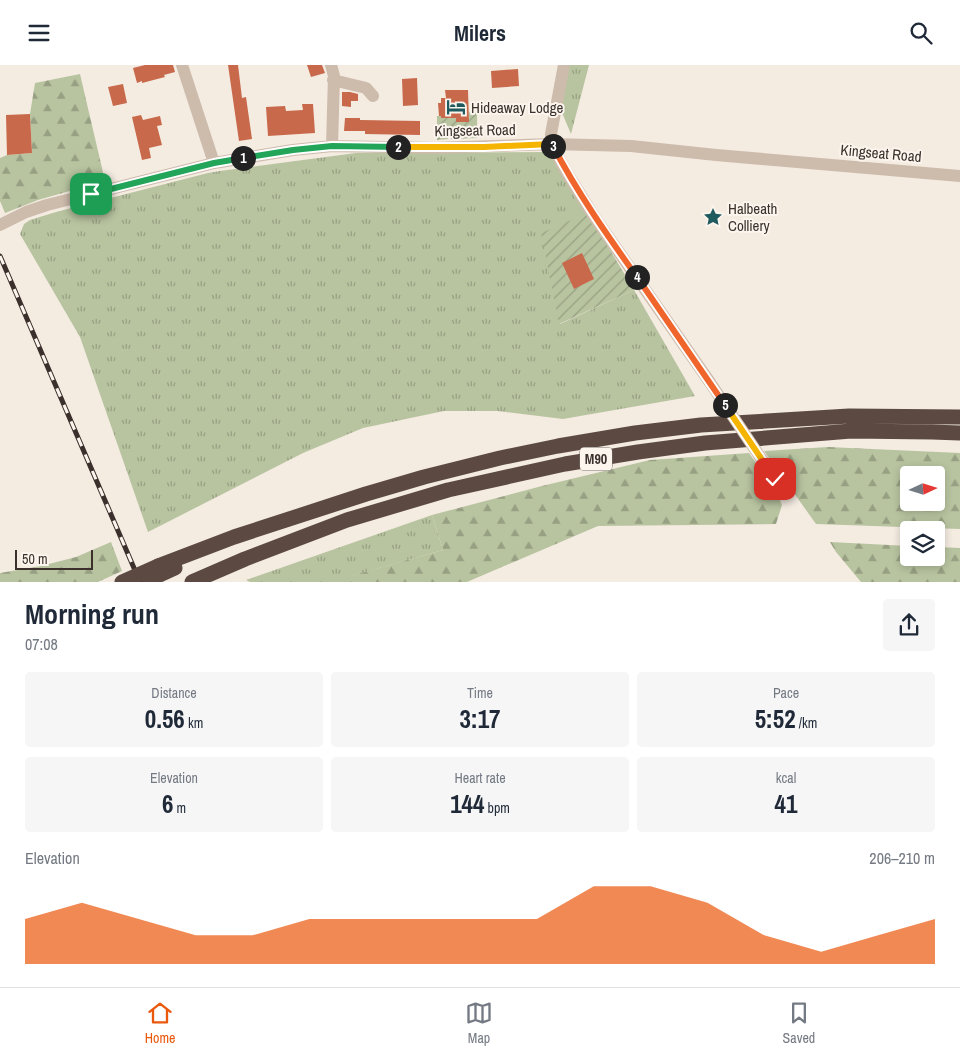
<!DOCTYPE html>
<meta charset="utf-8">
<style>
body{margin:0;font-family:"Archivo Narrow",sans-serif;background:#f6f6f7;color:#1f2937;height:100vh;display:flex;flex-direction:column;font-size:19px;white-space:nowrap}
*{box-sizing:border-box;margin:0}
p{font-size:16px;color:#747a83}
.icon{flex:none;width:28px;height:28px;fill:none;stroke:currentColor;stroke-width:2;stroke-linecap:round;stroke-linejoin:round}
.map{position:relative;height:517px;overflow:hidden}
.side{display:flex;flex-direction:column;background:#fff;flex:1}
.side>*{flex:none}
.needle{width:32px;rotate:86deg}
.tools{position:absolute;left:900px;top:401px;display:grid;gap:10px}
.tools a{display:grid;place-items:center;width:45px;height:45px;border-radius:5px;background:#fff;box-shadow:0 2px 8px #0003;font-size:25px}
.scale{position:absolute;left:15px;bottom:12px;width:78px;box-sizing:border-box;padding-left:5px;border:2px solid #3b302b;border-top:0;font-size:14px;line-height:18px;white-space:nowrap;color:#3b302b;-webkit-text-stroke:4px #fbf5ee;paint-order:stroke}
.pin{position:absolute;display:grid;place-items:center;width:42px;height:42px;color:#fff;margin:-21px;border-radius:10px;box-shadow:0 2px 8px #0006}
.km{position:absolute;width:25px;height:25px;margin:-12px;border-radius:50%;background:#222;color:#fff;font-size:14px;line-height:25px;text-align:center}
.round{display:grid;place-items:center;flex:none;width:52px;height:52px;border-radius:5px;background:#f6f6f7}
.head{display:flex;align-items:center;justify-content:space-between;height:85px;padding:0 25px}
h1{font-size:28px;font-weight:800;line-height:38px}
.figures{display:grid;grid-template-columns:repeat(3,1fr);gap:8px;height:85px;padding:5px 25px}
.figures div{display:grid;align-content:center;border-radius:5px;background:#f6f6f7;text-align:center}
.figures b{font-size:25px;font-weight:800}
.figures small{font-size:14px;font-weight:400}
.figures p{font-size:14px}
.chart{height:140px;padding:10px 25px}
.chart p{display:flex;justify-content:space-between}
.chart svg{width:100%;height:90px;margin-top:5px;fill:#ea580c;opacity:.7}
header{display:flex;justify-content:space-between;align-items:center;height:65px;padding:0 25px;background:#fff;font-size:22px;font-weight:800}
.tabs{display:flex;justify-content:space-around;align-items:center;height:70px;border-top:1px solid #e0e1e3;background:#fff;font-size:14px;color:#747a83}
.tabs a{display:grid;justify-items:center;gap:2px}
.tabs .active{color:#ea580c}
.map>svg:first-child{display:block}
.grass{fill:url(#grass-tufts)}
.forest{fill:url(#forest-firs);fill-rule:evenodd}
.garden{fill:url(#garden-furrows)}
.building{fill:#c8694b}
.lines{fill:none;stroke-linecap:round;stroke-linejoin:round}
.minor{stroke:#cdbbac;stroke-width:12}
.highway{stroke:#5c4a42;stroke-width:15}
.rail-casing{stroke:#3b302b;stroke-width:5}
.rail{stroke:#fbf5ee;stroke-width:3;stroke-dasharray:9;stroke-linecap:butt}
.minor-bridge{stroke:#cdbbac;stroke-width:12}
.highway-bridge{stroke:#5c4a42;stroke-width:15}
.split-1-casing{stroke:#fff;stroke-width:10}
.split-2-casing{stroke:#fff;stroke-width:10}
.split-3-casing{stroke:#fff;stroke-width:10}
.split-4-casing{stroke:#fff;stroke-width:10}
.split-5-casing{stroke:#fff;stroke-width:10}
.split-6-casing{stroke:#fff;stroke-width:10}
.split-1{stroke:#22a559;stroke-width:6}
.split-2{stroke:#22a559;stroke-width:6}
.split-3{stroke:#f5b400;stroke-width:6}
.split-4{stroke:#f0652b;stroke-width:6}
.split-5{stroke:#f0652b;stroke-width:6}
.split-6{stroke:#f5b400;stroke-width:6}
.labels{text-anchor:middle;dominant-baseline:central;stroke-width:4;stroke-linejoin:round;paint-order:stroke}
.shield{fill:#fbf5ee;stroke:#756b66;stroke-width:1}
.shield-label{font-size:14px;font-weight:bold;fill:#3b302b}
.poi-label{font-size:15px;fill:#3b302b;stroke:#fbf5ee;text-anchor:start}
.street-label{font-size:15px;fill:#3b302b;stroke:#fbf5ee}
</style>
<header><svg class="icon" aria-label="menu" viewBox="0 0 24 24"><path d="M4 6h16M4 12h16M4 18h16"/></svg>Milers<svg class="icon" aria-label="search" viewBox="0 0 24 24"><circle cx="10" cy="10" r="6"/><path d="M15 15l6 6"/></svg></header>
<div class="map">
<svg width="960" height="517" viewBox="0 0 960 517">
<defs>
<pattern id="grass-tufts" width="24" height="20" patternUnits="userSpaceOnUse" patternTransform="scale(1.25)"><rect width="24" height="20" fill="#b8c4a0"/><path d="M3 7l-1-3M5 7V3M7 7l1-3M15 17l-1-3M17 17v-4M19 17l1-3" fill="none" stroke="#97a083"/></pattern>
<pattern id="forest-firs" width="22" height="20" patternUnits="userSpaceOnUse" patternTransform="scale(1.25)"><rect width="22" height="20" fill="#b8c4a0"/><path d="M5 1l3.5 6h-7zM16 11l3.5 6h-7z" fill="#97a083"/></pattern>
<pattern id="garden-furrows" width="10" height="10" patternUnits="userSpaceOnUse" patternTransform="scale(1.25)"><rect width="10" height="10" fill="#b8c4a0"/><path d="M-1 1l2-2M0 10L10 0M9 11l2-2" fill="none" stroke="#97a083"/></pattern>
</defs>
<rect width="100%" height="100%" fill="#f4ebe1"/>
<path class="grass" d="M569 0H589L571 69 560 43Z
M549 87 588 148 560 259 634 225 695 331 563 354 497 346H444L363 363 303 388 148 467 80 272 20 169 24 159 30 155 56 147 208 108 220 106 356 88Z
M432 450 443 485 351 511 352 517H250L246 515Z"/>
<path class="forest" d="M80 9 105 116 38 135 5 148 0 136V93L7 90 32 88 30 49 35 18Z
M828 382 960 388V464L816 459 764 386ZM909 410H936V438H909Z
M749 388 770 418 774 422 782 440 776 459 598 461 467 517H352L350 511 443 485 432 450 542 421 650 395Z
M111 477 122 506 98 517H0V508L41 501 76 492Z
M830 477 909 481V492H936V482L960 483V517H861L836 487Z"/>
<path class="garden" d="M477 40V73L451 74 450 72H448V74L437 75V51H441V53H456V57H468C469 49 468 44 477 40Z
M588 148 634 225 559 259 541 168Z"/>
<path class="building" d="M145 0H173L175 7 164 10 165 12 142 18V16L137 18 133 3Z
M228 0H238L242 33 246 32 252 74 239 76Z
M307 0H322L325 8 311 12Z
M518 4 519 21 492 23 491 6Z
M417 13 418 40 403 41 402 14Z
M123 19 127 38 113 41 108 22Z
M445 25H468L469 57H456V53H441V51H439L438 38H441V33H446Z
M342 27H350L358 29V36H351V42L342 41Z
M302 39H313L315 68 268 71 266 42 285 41 286 46 303 45Z
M30 49 32 88 7 90 6 50Z
M141 50 143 55 160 51 162 60 157 61 162 80 149 83 151 93 142 95 132 52Z
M345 53H360V55L420 56V70L365 69V66H344Z
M582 188 594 214 574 224 562 198Z"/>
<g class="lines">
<path class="minor" d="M182 0 214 98
M331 0 334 11 332 81
M564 0 551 69V79L565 105 595 153 709 316
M333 15 366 23 373 31
M0 160 26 147 47 140 214 98 293 85 332 81 435 83 551 79 631 81 716 90 960 111"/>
<path class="highway" d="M158 501 234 472 366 429 424 412 500 393 558 381 635 368 701 360 849 351 960 352
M144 517 175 503
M192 517 245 494 347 455 448 425 565 399 638 387 705 378 851 366 932 367 960 368"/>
<g class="rail-casing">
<path id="rail" d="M0 191 140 517"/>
</g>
<use href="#rail" class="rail"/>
<path class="minor-bridge" d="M709 316 775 414"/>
<path class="highway-bridge" d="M122 517 158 501"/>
</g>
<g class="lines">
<g class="split-1-casing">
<path id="split-1" d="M91 129 214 98 243 93"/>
</g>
<g class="split-2-casing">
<path id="split-2" d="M243 93 293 85 332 81 398 82"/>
</g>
<g class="split-3-casing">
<path id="split-3" d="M398 82H484L552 79 553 81"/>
</g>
<g class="split-4-casing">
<path id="split-4" d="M553 81C577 127 607 170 637 212"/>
</g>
<g class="split-5-casing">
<path id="split-5" d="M637 212 725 340"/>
</g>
<g class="split-6-casing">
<path id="split-6" d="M725 340 775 414"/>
</g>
<use href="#split-1" class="split-1"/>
<use href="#split-2" class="split-2"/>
<use href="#split-3" class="split-3"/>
<use href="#split-4" class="split-4"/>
<use href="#split-5" class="split-5"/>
<use href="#split-6" class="split-6"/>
</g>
<defs>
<g id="hotel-bare" transform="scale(1.5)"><path d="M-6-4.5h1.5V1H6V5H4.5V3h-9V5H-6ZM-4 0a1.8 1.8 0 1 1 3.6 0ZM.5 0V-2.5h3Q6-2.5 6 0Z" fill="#1f5a5e" stroke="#fbf5ee" stroke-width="2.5" paint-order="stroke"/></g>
<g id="sight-bare" transform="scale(1.5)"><path d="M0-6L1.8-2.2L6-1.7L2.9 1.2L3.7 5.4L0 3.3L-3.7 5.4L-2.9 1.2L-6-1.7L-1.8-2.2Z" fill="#1f5a5e" stroke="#fbf5ee" stroke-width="2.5" paint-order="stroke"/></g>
</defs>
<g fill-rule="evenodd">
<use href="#hotel-bare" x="456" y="42"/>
<use href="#sight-bare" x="713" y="152"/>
</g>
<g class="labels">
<rect class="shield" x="580" y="382.5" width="32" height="23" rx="4"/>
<g class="shield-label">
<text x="596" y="394">M90</text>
</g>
<g class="poi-label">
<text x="471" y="42">Hideaway Lodge</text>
<text x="728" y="143">Halbeath<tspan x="728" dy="17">Colliery</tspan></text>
</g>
<g class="street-label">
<text transform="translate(475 65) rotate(-1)">Kingseat Road</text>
<text transform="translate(881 88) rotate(5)">Kingseat Road</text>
</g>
</g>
</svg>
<div class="tools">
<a><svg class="needle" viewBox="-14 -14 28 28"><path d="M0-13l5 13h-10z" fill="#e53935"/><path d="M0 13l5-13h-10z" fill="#747a83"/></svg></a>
<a><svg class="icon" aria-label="layers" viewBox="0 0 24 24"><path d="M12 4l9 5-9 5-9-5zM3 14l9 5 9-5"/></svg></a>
</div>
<div class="scale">50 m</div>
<div class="pin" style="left:91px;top:129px;background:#1e9e55"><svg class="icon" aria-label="arrive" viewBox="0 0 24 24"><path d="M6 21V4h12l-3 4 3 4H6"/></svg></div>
<div class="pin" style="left:775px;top:414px;background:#d93025"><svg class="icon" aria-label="check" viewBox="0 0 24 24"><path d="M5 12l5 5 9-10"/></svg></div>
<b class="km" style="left:243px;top:93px">1</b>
<b class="km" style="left:398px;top:82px">2</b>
<b class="km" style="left:553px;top:81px">3</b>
<b class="km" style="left:637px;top:212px">4</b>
<b class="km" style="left:725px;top:340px">5</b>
</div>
<section class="side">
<div class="head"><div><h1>Morning run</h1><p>07:08</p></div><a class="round"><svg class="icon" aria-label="share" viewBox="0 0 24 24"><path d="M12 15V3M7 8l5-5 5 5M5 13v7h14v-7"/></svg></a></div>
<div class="figures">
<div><p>Distance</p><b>0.56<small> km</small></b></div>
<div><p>Time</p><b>3:17</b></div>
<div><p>Pace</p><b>5:52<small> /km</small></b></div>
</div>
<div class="figures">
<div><p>Elevation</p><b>6<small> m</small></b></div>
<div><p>Heart rate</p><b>144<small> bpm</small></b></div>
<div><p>kcal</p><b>41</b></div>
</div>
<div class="chart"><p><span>Elevation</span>206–210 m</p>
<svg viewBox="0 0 160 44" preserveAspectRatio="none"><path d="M0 44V22L10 14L20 22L30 30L40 30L50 22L60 22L70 22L80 22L90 22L100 6L110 6L120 14L130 30L140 38L150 30L160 22V44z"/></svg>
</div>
</section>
<nav class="tabs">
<a class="active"><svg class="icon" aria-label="home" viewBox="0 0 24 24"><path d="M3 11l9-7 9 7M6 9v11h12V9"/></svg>Home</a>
<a><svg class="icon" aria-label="map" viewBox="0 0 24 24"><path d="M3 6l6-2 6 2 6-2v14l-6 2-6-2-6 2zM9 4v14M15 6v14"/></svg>Map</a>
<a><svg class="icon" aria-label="saved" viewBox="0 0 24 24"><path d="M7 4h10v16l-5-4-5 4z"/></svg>Saved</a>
</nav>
